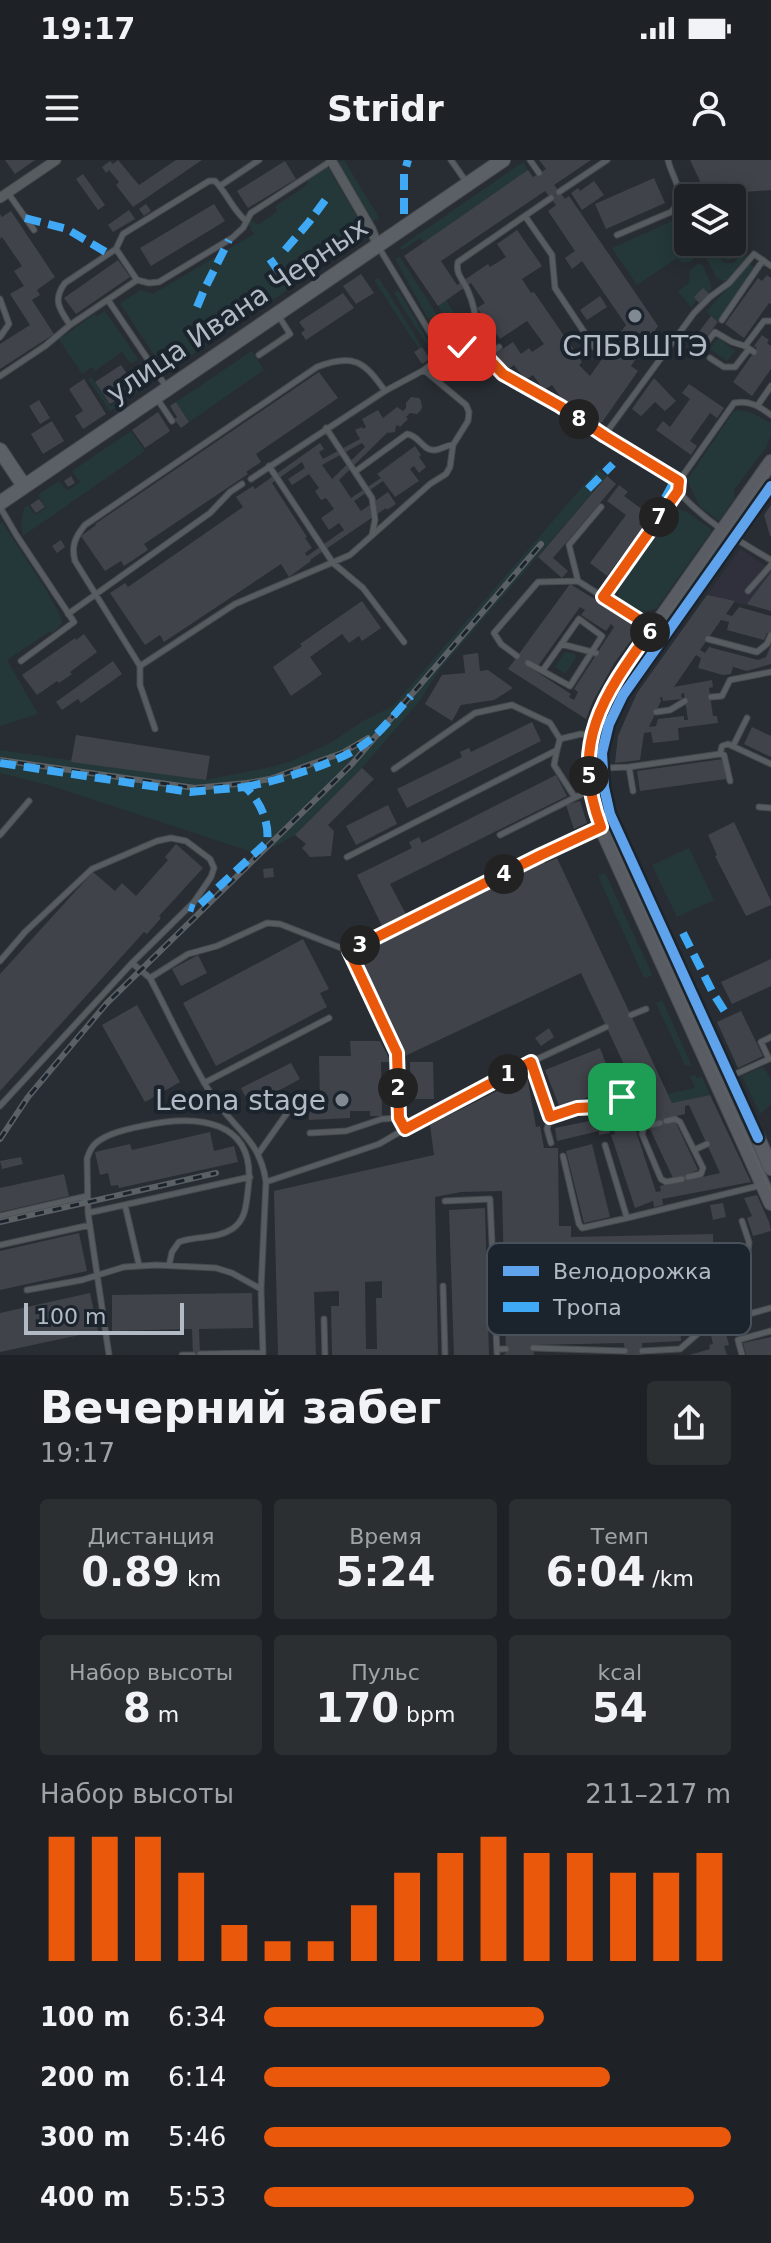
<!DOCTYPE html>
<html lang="ru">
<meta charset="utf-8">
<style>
body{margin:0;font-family:"DejaVu Sans",sans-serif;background:#2b2f32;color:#f1f3f6;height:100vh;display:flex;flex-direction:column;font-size:30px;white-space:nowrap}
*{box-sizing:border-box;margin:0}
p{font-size:26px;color:#a1a4a7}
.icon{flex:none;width:44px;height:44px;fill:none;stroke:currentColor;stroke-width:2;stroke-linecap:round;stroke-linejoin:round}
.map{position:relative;height:1195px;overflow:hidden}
.drawer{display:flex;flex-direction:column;background:#1e2226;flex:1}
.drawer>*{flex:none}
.buttons{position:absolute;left:674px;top:24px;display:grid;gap:16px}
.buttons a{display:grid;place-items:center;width:72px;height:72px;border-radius:8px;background:#1e2226;box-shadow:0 4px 20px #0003,0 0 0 2px #3c3f43;font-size:40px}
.scale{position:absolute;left:24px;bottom:20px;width:160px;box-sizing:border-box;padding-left:8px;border:4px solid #b1bac5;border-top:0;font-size:22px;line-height:28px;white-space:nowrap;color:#b1bac5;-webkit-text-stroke:6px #1b242d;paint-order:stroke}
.pin{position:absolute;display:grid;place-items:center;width:68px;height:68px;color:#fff;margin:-34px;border-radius:16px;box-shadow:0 4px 12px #0006}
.km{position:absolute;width:40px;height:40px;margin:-20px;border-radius:50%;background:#222;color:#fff;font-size:22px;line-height:40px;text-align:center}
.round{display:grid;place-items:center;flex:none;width:84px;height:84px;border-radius:8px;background:#2b2f32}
.head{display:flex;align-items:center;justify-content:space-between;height:136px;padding:0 40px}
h1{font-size:44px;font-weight:800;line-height:60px}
.metrics{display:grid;grid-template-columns:repeat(3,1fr);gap:12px;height:136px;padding:8px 40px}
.metrics div{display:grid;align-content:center;border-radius:8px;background:#2b2f32;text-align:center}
.metrics b{font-size:40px;font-weight:800}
.metrics small{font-size:22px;font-weight:400}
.metrics p{font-size:22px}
.chart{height:224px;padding:16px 40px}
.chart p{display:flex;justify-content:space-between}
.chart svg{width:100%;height:144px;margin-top:8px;stroke:#ea580c;stroke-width:6}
ul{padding:0 40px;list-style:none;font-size:26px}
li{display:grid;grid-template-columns:128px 96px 1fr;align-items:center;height:60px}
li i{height:20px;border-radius:10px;background:#ea580c}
.status{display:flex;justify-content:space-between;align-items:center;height:56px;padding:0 40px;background:#1e2226;direction:ltr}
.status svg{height:22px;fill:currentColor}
header{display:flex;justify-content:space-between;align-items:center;height:104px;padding:0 40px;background:#1e2226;font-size:36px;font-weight:800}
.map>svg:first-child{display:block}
.medical{fill:#30303c}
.green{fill:#253839}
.building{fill:#40444a;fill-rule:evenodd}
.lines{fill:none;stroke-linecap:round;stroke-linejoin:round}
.lane-casing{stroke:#46494e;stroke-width:7}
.street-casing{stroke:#46494e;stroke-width:11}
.secondary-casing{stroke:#46494e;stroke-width:16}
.primary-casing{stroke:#454a50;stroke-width:16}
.lane{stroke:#575c61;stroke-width:5}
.street{stroke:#575c61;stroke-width:9}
.secondary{stroke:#5b6066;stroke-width:14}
.primary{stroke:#595d63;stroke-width:14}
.tram{stroke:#5b6065;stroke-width:2}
.rail-casing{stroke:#5b6065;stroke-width:6}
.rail{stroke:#1b242d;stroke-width:3;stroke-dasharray:9;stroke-linecap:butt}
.quiet{stroke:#3fa9f5;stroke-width:8;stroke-dasharray:16 8;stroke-linecap:butt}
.cycleway-casing{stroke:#1b242d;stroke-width:15}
.cycleway{stroke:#60a3ed;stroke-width:10}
.route-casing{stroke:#fff;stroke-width:16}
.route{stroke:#ea580c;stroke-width:10}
.poi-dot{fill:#818992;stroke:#1b242d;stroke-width:3}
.labels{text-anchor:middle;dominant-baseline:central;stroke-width:8;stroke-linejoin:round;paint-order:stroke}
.street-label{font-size:28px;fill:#b1bac5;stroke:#1b242d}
.poi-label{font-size:28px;fill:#b1bac5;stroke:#1b242d}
.key{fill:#1b242d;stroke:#48515b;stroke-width:2}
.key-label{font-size:22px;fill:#b1bac5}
</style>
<div class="status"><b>19:17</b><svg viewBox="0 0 49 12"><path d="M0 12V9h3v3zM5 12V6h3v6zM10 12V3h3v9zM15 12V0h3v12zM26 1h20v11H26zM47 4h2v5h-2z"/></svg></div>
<header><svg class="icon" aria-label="menu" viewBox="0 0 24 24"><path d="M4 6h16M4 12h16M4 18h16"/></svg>Stridr<svg class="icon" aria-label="person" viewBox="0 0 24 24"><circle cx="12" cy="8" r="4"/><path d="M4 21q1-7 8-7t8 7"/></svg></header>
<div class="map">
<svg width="771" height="1195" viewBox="0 0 771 1195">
<rect width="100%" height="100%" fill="#282d33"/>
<path class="medical" d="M740 389 771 409V451L707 435Z"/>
<path class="green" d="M344 0 379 58 373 61 338 1Z
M523 2 528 10 424 82 420 78 402 90 400 87Z
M328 7 365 71 363 78 166 213 120 143 141 130 153 134 254 74 249 65 250 62 253 61 258 65 277 52 275 46 306 26 308 20Z
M688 54V59L684 62 681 70 696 96 690 102 682 103 677 98 637 125 612 88Z
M719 91a9 9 0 1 1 18 0a9 9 0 1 1-18 0Z
M714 91 725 103H734L742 92 748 94 729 120 723 121 716 117 705 96Z
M400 97 434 150 449 179 445 181 439 178 395 99Z
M699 103 702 104 712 127 709 134 694 137 697 140 691 147 678 131 689 123 690 110Z
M749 104 754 107 718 162 706 152Z
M379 118 422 187 419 189 374 120Z
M398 130 428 180 429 183 426 184 394 133Z
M446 140 457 157 468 154C475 162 475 168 470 178L460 180 456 177 438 146Z
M105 151 138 199 131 204 122 192 95 211 92 207 82 214 59 179 95 154 97 156Z
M718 178 735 191 727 201 710 189Z
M252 191 264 210 189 262 176 242Z
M148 213 154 221 110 251 88 219 91 217 111 246 142 225 139 219Z
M738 250 752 253 771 263V277L767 283 768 285 734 330V339L719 361 700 347 687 320 734 251Z
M131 271 145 291 23 376 21 364 24 348 28 345 35 355 46 348 38 335 59 321 67 331 80 322 72 311Z
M598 309 607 316 440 509 418 543 362 608 295 675 274 687 264 682 252 692 52 626 0 613V590L206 620 271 607 292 601 332 582 363 561 393 546Z
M673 347 687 352 712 370 656 449 641 451 629 444 627 448 619 442 617 424Z
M2 362 47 431C51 442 61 452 62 463L54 472H49L7 500 38 554 0 566V364Z
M565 492 575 494 576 497 565 514 555 507Z
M689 688 714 740 677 757 652 705Z
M605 713 652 814V815L644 818 598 716Z
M662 840 692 906 685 905 656 843Z
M763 907 771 919V944L760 954 742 916Z
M695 915 697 918 702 917 710 935 672 943 668 934 695 928 690 916Z"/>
<path class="building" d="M5 0H35L15 14Z
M118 0 139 25 176 0H202L133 47 116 25 119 22 109 10 106 13 102 7 110 1 113 4Z
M539 0H591L554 25 565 39 569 36 658 166 631 206 638 211 598 268 566 245 552 225 544 230 533 215 525 220 514 205 507 210 495 194 513 182 521 194 529 188 532 192 544 184 527 161 500 179 477 148 485 143 471 123 438 146 404 96 528 10 533 17 546 9ZM545 31 556 45 548 51 575 91 565 98 572 109 582 101 626 165 590 216 579 205 582 202 534 132 531 133 522 119 542 106 517 70 497 84 506 97 490 107 488 104 457 125 441 101Z
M690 0H771V30L744 32 730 38H708Z
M285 1 296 19 248 48 237 31Z
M83 14 105 45 98 50 76 19Z
M654 18 665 43 606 69 595 44Z
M594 21 604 35 582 50 571 33 578 28 580 31Z
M146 44 151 51 144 56 139 49Z
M214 44 225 61 151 106 140 88Z
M129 50 135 59 113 72 108 65Z
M11 51 55 117 37 130 40 135 32 140 54 174 0 209V184L30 165 10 134 24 126 14 111 22 106 2 77 0 79V54L2 57Z
M118 100 130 117 76 154 64 138Z
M361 114 374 133 356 144 343 126Z
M767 115 771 118V144L769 143 744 178 725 164 758 118 762 121Z
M703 128 709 134 699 143 694 137Z
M343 133 354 148 306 180 301 173 305 170 299 162Z
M600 136 607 147 587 160 580 150Z
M711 156 718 162 693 194 686 189Z
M456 167a7 7 0 1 1 14 0a7 7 0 1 1-14 0Z
M762 175 769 180 767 183 771 186V209L752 236 733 222 757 188 754 186Z
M422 187 430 199 422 204 414 192Z
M121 205 136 227 110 244 95 222Z
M319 212 338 238 256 294 261 302 246 312 248 314 144 384 148 390 124 406 121 401 105 411 81 376 96 365 95 364Z
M654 218 676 241 665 251 655 242 641 256 632 249Z
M84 219 106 254 83 269 75 256 83 251 69 229Z
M689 224 724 248 717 258 710 253 690 281 697 286 691 295 656 270 663 261 670 267 690 239 682 233Z
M411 237 419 238 421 241 422 248 420 251 417 254 410 253 406 257 408 259 400 267 398 265 396 266 395 272 389 273 388 272 339 320 351 338 381 318 377 314 415 286 421 295 419 297 426 307 419 313 414 306 410 309 419 321 395 337 383 321 354 341 361 351 388 332 396 344 387 350 386 348 310 400 311 401 289 417 281 404 164 482 160 475 145 485 110 433 125 423 128 427 243 347 236 337 253 326 255 329 320 283 324 289 319 292 323 299 360 279 355 270 362 267 363 269 366 267 362 259 378 250 383 258 397 247 403 251 406 248V243ZM362 283 365 287 332 319 322 305ZM302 302 305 308 288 319 292 325 309 314 319 328 315 331 321 340 326 338 334 349 321 358 329 370 339 363 344 370 307 396 305 393 312 388 305 378 307 377 272 323Z
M39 240 50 258 40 264 29 246Z
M176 242 189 262 181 268 174 259 177 257 170 246Z
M158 252 170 271 145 288 132 270Z
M52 261 64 281 43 294 31 274Z
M71 316 75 323 68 327 64 321Z
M607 316 616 324 553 398 568 411 562 418 538 397Z
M619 325 628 332 624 336 647 353 639 364 643 367 607 416 590 403 626 355 607 341Z
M39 339 45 347 36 353 30 345Z
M771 345V376H770L764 355Z
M61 380 65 387 57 393 52 386Z
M771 412V451L747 444Z
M570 424 641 467 615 502 593 541 586 559 508 509ZM580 447 585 450 581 455 606 471 611 464 614 467 574 529 578 532 574 540 569 537 571 534 526 505 529 500 538 506Z
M707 435 735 441 726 454 732 456 739 447 771 456V474L767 473 764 480 727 470 729 462 721 460 700 490 705 493 709 487 758 500 766 497 771 485V504L747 511 733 507 731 514 723 515 698 508 701 498 696 495 674 527 712 520 713 527 709 528 713 556H717L718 563 678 568 679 580 653 583 651 572 644 573 640 600 615 603 618 576 637 533ZM684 533 688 560H684V556L658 559 656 566 649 567 661 541 660 537H662L663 541 682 539 681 534Z
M362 441 381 468 362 481 359 476 349 483 342 474 310 497 322 514 291 536 273 507 302 486 300 484Z
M84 474 97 492 70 512 72 514 59 523 57 521 37 535 22 515 75 478 76 480Z
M478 493 480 511 488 510 513 528 494 540 461 545 452 561 425 544 442 515 465 513 463 495Z
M113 501 122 514 81 543 78 539 62 550 56 542Z
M532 562 541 581 407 648 397 629 462 597 460 592 469 588 471 592Z
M752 567 771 576V597L744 584Z
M76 575 210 596 206 620 71 602Z
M723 599 726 619 640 631 637 611Z
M362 608 374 619 328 665 334 671 331 696 310 697 302 688 306 684 295 675Z
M556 615 567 636 390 724 408 758 384 770 357 715 412 688 409 682 419 677 422 683Z
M580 641 587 663 574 669 566 645Z
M388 645 397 664 356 685 346 666Z
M734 662 771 741V745L746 756 715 696 717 695 708 675Z
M176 684 203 708 159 756 161 758 147 774 144 772 0 931V814L93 712 115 731 122 723 136 736 168 700 165 697Z
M557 698 672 943 710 935 751 1022 662 1039 663 1045 654 1047 653 1041 635 1048 611 975 615 974 613 968 609 969 610 973 599 975V971L557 981 555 968 619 955 621 962 624 961 622 954 645 949 581 813 405 896 357 792 533 708 531 705 543 699 545 703ZM689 945 720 1013 689 1020 687 1014 698 1010 675 961 667 964 664 959 685 954V946ZM638 958 640 964 659 960 661 966 650 969 673 1018 681 1016 683 1021 660 1026 661 1031 656 1032 632 959Z
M273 708 274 717 264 718 263 709Z
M303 779 329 829 320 833 327 847 216 906 183 843Z
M198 795 207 813 181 826 172 809Z
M771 799V826L732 844 721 822Z
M137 845 180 922 145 942 102 865Z
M741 851 763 896 738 908 717 862Z
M549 868 554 877 541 886 535 878Z
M350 881H380L391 902H381L382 956H370V951H350V958L309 960 308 942H320L319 896H351Z
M600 888 617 933 593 942 591 936 560 948 545 910Z
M410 902H433L434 939H411Z
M291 903 300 919 256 943 251 933 245 936 241 928Z
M527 916 536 967 540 966 544 988H558L559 1066H571V1077L713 1074 715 1149H700V1161H680L681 1181 642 1183V1195H625L624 1183 533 1185 534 1195H503L506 1193 502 1031 461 1032 435 1037 438 1195H332L331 1146H339V1131L314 1132 316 1195H278L274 1031 434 995 430 965ZM382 1121V1138H376L377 1189H366L365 1122Z
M210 972 214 991 234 986 238 1002 119 1028 118 1025 111 1026 108 1013 100 1015 95 992 130 984 132 990Z
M592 984 610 1057 584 1063 566 991Z
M21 997 23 1004 2 1009 0 1001Z
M64 1014 69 1036 0 1052V1028Z
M757 1035 769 1062 771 1071 753 1076 747 1058 752 1056 744 1038Z
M723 1043 726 1057 713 1060 710 1045Z
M485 1048 489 1195H454L449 1050Z
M79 1073 87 1111 0 1130V1091Z
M90 1133 98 1171 0 1192V1153Z
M252 1133 253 1168 199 1169 200 1195H193L192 1169 112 1171V1135Z
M724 1167 729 1185 724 1186 727 1195H689L710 1189 709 1185 713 1184 710 1171Z
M771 1177V1195H746L743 1183Z"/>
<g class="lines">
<g class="lane-casing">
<path id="lane" d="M451 0 467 23
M530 0 539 13
M220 26 259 0
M559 32 607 0
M8 33 34 70
M525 56 552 95 555 128 594 187
M617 75 671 52C689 35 672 19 668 0
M378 86 439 188 449 190 473 188 486 196 503 214 560 246 605 276 679 321
M137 120 116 89 123 74 209 21H215C227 33 232 49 245 60
M0 139 9 164 0 177
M108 140 167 228
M722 160 763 100
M70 165C60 150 52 140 65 123L116 89
M473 188C478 169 476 149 468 131 464 120 455 115 458 102L551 38
M702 188 715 172 732 182 745 186
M754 192 745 186 764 161H771
M259 195 290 174 278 155
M486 196 499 187
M710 198 724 207H735L749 189
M0 216 45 186 70 165 137 120 149 123 159 122 232 78 243 68 251 53 331 1
M156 237 172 261
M758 245 771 226
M326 268 372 338 375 360 372 375
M606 273 694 153 710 137 729 123 754 94 771 106
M269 306 333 403 363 428 404 482
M356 311 407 274C420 276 423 291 434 290 440 290 446 285 453 285
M251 319 385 231 424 210 434 202 439 188
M678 331C704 361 737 380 771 400
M0 347 17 376 74 462 21 501
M578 421 569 385 601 347
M748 431 771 405
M603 437 678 331 679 321 734 243C749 240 759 246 771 255
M68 454 210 353 230 332 242 324
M708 479 757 492 767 484 771 475
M561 484 596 493
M517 496 501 484 494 473 538 422 578 421 652 468
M528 503 570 526 602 476 579 459 543 510
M140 506 235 444 350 395 430 324 446 314 450 307 453 285 468 261 469 252 466 245 424 210
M711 537 722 536 730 520 771 512
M656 552 670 550 685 541
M155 569 140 525V506L75 401C71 386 75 377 85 365L317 207C353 193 364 201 385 231
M560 579 581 574 591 575
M733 586 747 558
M557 590 554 605 574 636
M720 594 722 586 728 584 771 604
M629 607 633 631
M603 608 629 607 720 594 724 595 730 621
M394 609 475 553 512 545 550 563 560 579
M759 647 771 648
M0 675 29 641
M500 675 590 630
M347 697 557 590 560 579
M0 801 25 772 92 709 157 681 171 678 186 681 210 699 214 708 211 717 194 742 132 803
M631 855 646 849
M531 902 550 957 547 969 551 983
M729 917 769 899 761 882 771 877
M204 923 329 858
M0 946 132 803 150 818
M550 957 577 948 597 947 622 937
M666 961 675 959 680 962 703 1008 701 1014 688 1017
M660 963 644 967 642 974 661 1019 666 1022 682 1019
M405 969 531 902 606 867
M310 973 346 971 382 959 399 958
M605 985 627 1058 762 1025
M694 990 707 984
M258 994 292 946
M563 996 579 1064 582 1068 627 1058
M266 1022 379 984 405 969 399 958 397 893 349 791 600 668
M445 1041 490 1039 497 1193
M125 1045 139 1105
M88 1053 250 1017
M0 1056 87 1036
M742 1061 749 1082 743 1144 745 1155
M0 1085 90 1065
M443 1126 445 1194
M27 1130 82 1120 124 1107 156 1105 216 1108 232 1113 261 1129
M324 1159 325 1195
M533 1188 625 1191
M497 1189H506
M642 1191 680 1189 717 1157 745 1155 771 1148
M200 1194 263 1193 261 1129 266 1022C260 978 232 968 211 934 188 897 170 856 150 818L188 794 217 786 267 763 280 764 349 791
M109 1195 88 1053 87 999C89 992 91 987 96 983 108 973 128 969 142 966 196 954 258 958 248 1030 246 1045 246 1060 232 1069 215 1080 197 1075 179 1082L172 1092 169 1105
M182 1195H193
M742 1195 738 1180 771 1171"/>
</g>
<g class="street-casing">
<path id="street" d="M331 0 371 69 378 86
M0 38 56 0
M758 978 610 654 604 627 602 593 609 564 623 535 771 326"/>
</g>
<g class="secondary-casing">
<path id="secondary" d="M0 290 24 326
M0 343 503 0"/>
</g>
<g class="primary-casing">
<path id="primary" d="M771 302 611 529C586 576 583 616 601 667L771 1043
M758 978 771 1008"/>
</g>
<use href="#lane" class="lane"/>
<use href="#street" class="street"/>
<use href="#secondary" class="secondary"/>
<use href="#primary" class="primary"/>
<path class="tram" d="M771 309 615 530C610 542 603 553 599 565 584 612 603 657 621 700L771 1032"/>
<g class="rail-casing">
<path id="rail" d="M0 600 195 628 247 623 270 619 342 593 368 578
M0 979 28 937 107 843 352 604 541 384
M0 1062 216 1013"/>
</g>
<use href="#rail" class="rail"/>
<path class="quiet" d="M404 54V14L408 0
M25 58 67 69 109 94
M285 90 309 62 329 35
M270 99 289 126
M197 147 204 130 229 80
M588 329 613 304
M665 338 672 325
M0 603 190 632 245 627C259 639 270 662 267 682L195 749 189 747
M245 627C277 621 336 604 363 585 381 573 396 552 411 536
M683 773 713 833 725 852"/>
<g class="cycleway-casing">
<path id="cycleway" d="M758 978 610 654 604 627 602 593 609 564 623 535 771 326"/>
</g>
<use href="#cycleway" class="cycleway"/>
</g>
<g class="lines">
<g class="route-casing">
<path id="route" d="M462 187 473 188 486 196 503 214 560 246 605 276 679 321 678 331 603 437 652 468C604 535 569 582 601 667L541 695 349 791 397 893 399 958 405 969 531 902 550 957 577 948 597 947 622 937"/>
</g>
<use href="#route" class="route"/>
</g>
<g class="poi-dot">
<circle cx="635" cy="156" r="8"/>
<circle cx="342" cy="940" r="8"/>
</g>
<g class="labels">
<g class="street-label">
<text transform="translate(237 150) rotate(-34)">улица Ивана Черных</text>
</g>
<g class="poi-label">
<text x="635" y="186">СПБВШТЭ</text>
<text x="326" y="940" text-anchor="end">Leona stage</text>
</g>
</g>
<rect x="487" y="1083" width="264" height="92" rx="12" class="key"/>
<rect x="503" y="1106" width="36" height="10" fill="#60a3ed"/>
<rect x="503" y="1142" width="36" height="10" fill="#3fa9f5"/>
<g class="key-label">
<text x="553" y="1119">Велодорожка</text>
<text x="553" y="1155">Тропа</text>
</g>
</svg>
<div class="buttons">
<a><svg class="icon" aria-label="layers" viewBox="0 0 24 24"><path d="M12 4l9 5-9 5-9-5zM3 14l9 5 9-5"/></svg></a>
</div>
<div class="scale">100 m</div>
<div class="pin" style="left:622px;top:937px;background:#1e9e55"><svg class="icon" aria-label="arrive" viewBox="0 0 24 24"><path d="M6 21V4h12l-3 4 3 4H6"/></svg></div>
<div class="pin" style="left:462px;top:187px;background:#d93025"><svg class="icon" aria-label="check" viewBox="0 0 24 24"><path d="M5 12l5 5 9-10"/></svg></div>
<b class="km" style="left:508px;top:914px">1</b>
<b class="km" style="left:398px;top:928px">2</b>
<b class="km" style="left:360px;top:785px">3</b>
<b class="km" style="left:504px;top:714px">4</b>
<b class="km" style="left:589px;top:616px">5</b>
<b class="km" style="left:650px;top:472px">6</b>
<b class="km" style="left:659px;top:357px">7</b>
<b class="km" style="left:579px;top:259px">8</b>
</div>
<section class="drawer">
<div class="head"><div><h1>Вечерний забег</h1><p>19:17</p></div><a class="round"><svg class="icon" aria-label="share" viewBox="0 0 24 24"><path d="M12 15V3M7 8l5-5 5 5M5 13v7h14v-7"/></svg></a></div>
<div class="metrics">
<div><p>Дистанция</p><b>0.89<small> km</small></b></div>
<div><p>Время</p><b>5:24</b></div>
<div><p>Темп</p><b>6:04<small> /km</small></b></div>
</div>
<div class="metrics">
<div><p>Набор высоты</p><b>8<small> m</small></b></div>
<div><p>Пульс</p><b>170<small> bpm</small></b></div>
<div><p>kcal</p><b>54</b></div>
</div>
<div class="chart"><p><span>Набор высоты</span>211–217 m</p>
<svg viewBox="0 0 160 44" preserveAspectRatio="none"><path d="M5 44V6M15 44V6M25 44V6M35 44V17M45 44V33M55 44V38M65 44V38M75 44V27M85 44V17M95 44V11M105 44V6M115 44V11M125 44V11M135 44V17M145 44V17M155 44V11"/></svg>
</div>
<ul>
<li><b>100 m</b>6:34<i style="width:60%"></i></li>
<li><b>200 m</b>6:14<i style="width:74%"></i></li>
<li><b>300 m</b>5:46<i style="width:100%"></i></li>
<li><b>400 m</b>5:53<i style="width:92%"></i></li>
</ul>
</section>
